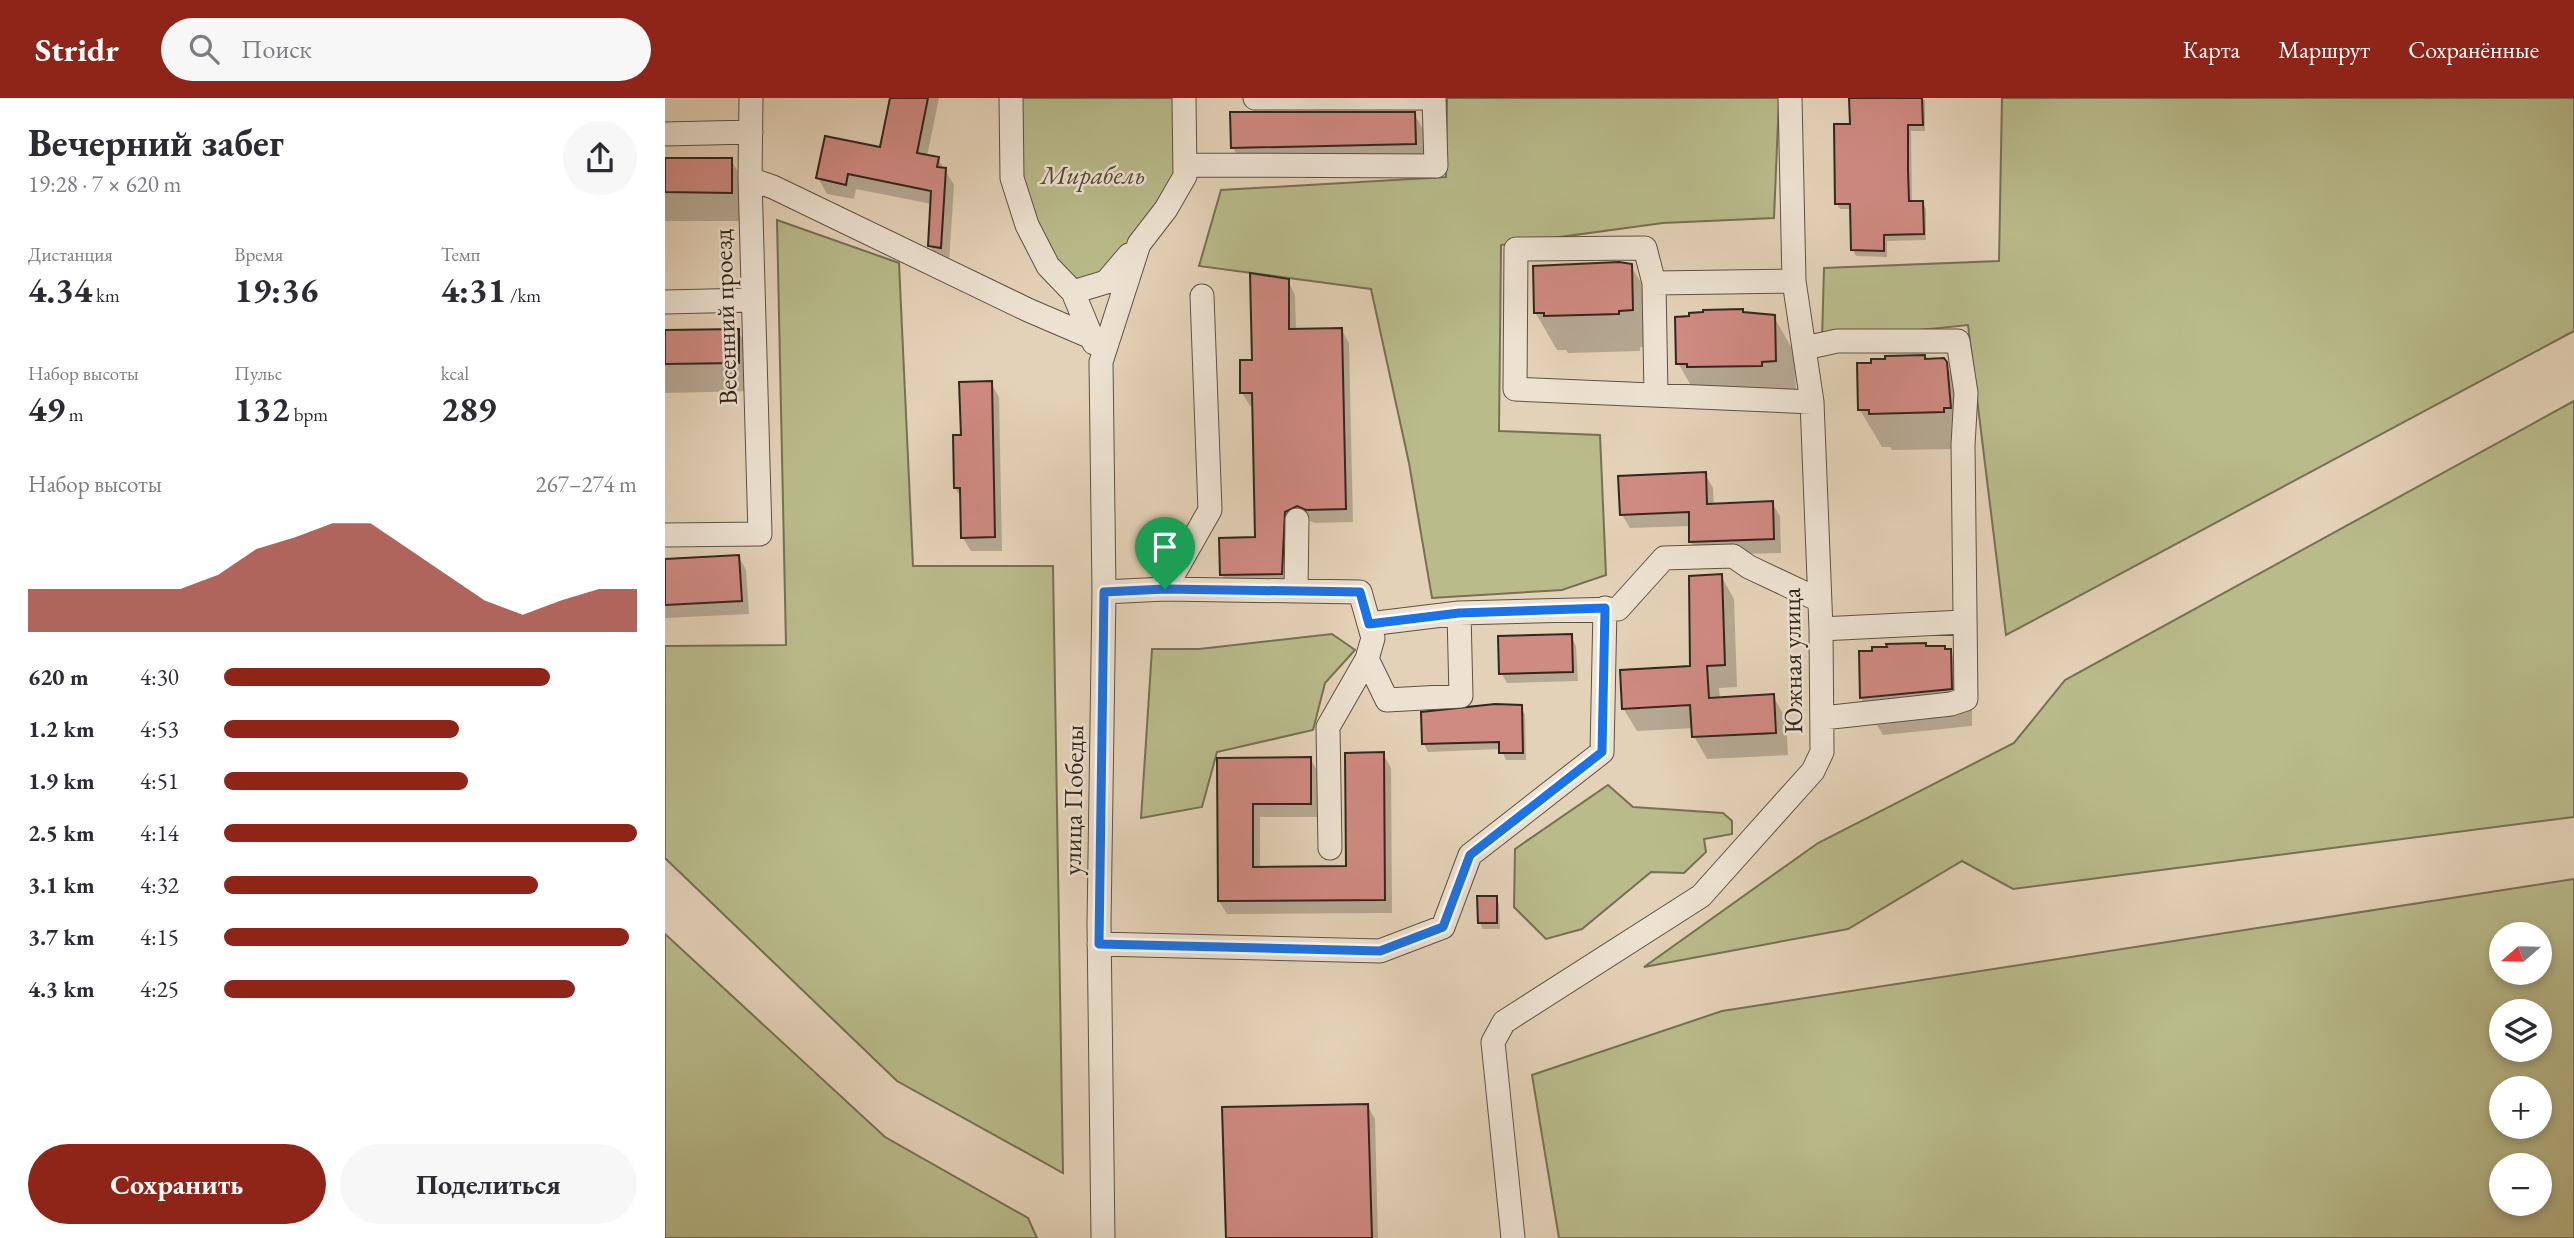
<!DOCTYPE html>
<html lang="ru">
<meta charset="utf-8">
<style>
body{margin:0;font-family:"EB Garamond",serif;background:#f7f7f7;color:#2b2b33;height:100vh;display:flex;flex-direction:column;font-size:26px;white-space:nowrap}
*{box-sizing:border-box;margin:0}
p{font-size:23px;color:#7c7c81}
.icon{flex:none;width:38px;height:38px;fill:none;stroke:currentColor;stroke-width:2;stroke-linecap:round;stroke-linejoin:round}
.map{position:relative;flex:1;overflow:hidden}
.sheet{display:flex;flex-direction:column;background:#fff;width:665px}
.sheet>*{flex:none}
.needle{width:46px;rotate:250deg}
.buttons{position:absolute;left:1824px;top:824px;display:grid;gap:14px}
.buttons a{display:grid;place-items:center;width:63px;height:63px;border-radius:50%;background:#fff;box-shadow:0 4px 10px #0003;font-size:35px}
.pin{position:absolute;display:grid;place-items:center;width:60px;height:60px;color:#fff;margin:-72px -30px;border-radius:50% 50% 50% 0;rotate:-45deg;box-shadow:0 0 7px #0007}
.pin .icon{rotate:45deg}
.round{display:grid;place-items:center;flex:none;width:74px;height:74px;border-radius:37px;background:#f7f7f7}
.head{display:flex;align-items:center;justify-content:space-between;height:119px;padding:0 28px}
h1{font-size:38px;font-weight:700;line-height:52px}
.metrics{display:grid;grid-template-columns:repeat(3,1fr);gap:10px;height:119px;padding:7px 28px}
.metrics div{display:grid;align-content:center}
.metrics b{font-size:35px;font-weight:700}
.metrics small{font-size:19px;font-weight:400}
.metrics p{font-size:19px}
.chart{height:196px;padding:14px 28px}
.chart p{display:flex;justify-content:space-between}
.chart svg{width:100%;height:126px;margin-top:7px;fill:#8f2418;opacity:.7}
.action{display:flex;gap:14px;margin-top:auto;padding:14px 28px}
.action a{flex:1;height:80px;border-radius:42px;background:#8f2418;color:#fff;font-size:28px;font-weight:700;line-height:80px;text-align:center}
.action a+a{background:#f7f7f7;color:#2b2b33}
ul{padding:0 28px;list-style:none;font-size:23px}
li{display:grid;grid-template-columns:112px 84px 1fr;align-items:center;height:52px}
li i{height:18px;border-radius:9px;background:#8f2418}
header{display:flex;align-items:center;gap:42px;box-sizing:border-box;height:98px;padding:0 35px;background:#8f2418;color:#fff}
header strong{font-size:33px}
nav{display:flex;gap:38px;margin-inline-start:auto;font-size:24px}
.search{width:490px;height:63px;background:#f7f7f7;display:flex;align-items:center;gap:18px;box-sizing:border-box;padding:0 24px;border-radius:38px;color:#7c7c81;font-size:26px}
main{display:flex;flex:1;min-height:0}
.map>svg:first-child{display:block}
.green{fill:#b9bb8b;stroke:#767154;stroke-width:2;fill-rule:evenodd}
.shadow{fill:#0003}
.building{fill:#cf8a82;stroke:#32271d;stroke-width:2}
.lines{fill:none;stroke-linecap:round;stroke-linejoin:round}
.minor-casing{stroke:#5e5244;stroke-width:25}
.minor{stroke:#ede2d1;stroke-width:23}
.route-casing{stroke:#fff;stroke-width:14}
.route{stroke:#1a73e8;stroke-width:9}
.labels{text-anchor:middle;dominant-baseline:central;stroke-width:5;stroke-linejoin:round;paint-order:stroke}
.park-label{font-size:26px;font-style:italic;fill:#544c38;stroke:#ede2d1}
.street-label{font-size:26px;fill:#32271d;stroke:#ede2d1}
</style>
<header>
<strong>Stridr</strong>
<div class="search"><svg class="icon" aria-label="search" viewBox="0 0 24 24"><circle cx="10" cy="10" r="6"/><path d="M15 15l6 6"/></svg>Поиск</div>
<nav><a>Карта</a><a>Маршрут</a><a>Сохранённые</a></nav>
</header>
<main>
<section class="sheet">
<div class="head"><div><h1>Вечерний забег</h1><p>19:28 · 7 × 620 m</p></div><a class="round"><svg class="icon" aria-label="share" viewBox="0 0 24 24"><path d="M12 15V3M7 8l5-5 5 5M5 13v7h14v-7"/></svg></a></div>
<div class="metrics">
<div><p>Дистанция</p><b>4.34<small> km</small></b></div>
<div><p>Время</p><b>19:36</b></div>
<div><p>Темп</p><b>4:31<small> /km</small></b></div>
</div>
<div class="metrics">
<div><p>Набор высоты</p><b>49<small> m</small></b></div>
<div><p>Пульс</p><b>132<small> bpm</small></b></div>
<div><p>kcal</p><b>289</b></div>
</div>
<div class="chart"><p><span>Набор высоты</span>267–274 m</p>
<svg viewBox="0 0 160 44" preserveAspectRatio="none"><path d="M0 44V29L10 29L20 29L30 29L40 29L50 24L60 15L70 11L80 6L90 6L100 15L110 24L120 33L130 38L140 33L150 29L160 29V44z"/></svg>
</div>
<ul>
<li><b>620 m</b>4:30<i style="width:79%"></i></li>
<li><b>1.2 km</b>4:53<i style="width:57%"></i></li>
<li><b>1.9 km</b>4:51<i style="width:59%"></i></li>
<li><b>2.5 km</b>4:14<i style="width:100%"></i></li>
<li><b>3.1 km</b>4:32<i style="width:76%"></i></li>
<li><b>3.7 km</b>4:15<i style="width:98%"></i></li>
<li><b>4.3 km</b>4:25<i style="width:85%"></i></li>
</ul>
<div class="action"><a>Сохранить</a><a>Поделиться</a></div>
</section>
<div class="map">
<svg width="1909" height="1140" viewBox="0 0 1909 1140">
<rect width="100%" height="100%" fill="#e4d2b8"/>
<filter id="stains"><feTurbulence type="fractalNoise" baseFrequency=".00286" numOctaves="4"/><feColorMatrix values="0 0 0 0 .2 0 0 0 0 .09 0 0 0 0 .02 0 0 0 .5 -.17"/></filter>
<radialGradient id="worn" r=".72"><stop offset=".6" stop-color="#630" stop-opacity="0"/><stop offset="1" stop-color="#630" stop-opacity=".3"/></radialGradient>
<path class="green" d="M346 0H519L520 78 474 146 408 194 362 127Z
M782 0H1114L1109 120 998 125 836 147 834 333 935 337 941 477 897 492 767 500 744 365 706 191 534 168 556 92 781 79Z
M1337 0H1909V233L1341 537 1303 227 1157 242 1159 170 1334 163Z
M112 122 234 165 248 468H388L398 1075 232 983 0 760V548L121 547Z
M1909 303V719L1348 791 1297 763 1183 831 979 869 1153 745 1349 645 1400 582Z
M667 536 690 552 660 585 648 632 552 654 537 709 476 720 487 551H534Z
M943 687 968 709 1058 715 1067 723V736L1039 741 1041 754 1019 775 986 774 917 831 881 841 849 809 850 751Z
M1909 781V1140H894L867 977 1057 913ZM1836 836H1874V875H1836ZM1836 914H1874V952H1836ZM1836 990H1874V1029H1836ZM1836 1068H1874V1106H1836Z
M0 836 220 1039 363 1120 372 1140H0Z"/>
<path class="shadow" d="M227 0H274L262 58 273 61 289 87 284 165 273 163 265 148 267 106 191 91 189 101 162 96 153 80 216 51Z
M1186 0 1260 2V33H1246L1247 105 1257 104 1261 111V142L1222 143V159L1191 158 1188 152 1187 111H1175L1172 105 1186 27Z
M749 16 761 36 762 66 580 70 568 50Z
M0 61 66 62 83 91V123H0Z
M883 167 966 168 988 205V249H975V253L903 255 901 252H892L870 214Z
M623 183 630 197 631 232 676 231 684 245 688 424 650 425 640 421 624 489 564 490 557 476 592 441 589 308H585L577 295Z
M1040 213 1109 219 1130 256 1131 300 1035 303 1013 265Z
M73 233 89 262 90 293 0 295V234Z
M1278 262 1300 299 1299 351 1227 352 1225 349H1217L1195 312 1222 263Z
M326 285 334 299 337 453H306L298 440 297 401 290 390 297 338Z
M1040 376 1048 390 1049 408 1107 405 1115 418 1116 455 1034 457 1026 444V428L965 430 957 417Z
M74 459 81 472 84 516 0 520V463Z
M1056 478 1069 501 1072 589 1054 590 1055 601 1108 598 1121 621 1123 657 1042 661 1029 638 1028 630 972 633 958 610 1027 570Z
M906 538 911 548 913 583 842 585 836 575Z
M1279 550 1285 553 1307 590V628L1218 637 1196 600Z
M856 609 860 617 861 662H841L836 651 763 654 759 646Z
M718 656 726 670 727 815 562 816 554 803V661L645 660 653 674V719H595V771L682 770Z
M831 800 834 806 835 831H818L815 825Z
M702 1007 710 1021 713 1140H563Z"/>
<path class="building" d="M225 0H263L252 55 274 59 272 69 281 70 276 150 263 148 266 93 183 76 181 87 151 80 160 38 215 49Z
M1184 0H1257L1258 27H1243V72L1244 103H1258L1259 136 1219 137V153L1186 152 1185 106H1170L1169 26H1185Z
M565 14H750L751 46 566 50Z
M0 60H67V95L0 94Z
M954 164 967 166 968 212 954 213V216L879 218V215H869L868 168Z
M585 175 624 181V231L677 230 681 411 641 412 632 408 620 414 617 476 555 477 554 440 590 439 587 295H575V262H587Z
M1078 211V214L1110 217 1111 263 1097 264V268L1022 269V266H1011L1010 219 1024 218V215L1038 214V212Z
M74 231V265L0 266V232Z
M1260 257V261L1279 260 1282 264 1286 310H1279V314L1204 316V312H1193L1192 265H1206V261H1220V258Z
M327 283 330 439 296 440 295 390H289L288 337H296L294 284Z
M1041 374 1042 406 1108 403 1109 441 1024 444V414L955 417 953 378Z
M74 457 77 503 0 507V461Z
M1057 476 1060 567 1042 568 1044 600 1109 596 1111 635 1027 639 1025 607 957 611 955 572 1025 568 1024 478Z
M907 536 908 574 834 576 833 538Z
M1261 545V548H1280V551H1286L1287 591 1195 600 1194 553H1207V549H1222L1221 546Z
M830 606 857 607 858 655H834V644L757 646 756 614Z
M719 654 720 802 553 803 552 660 646 659V706H588V769L681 768 680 655Z
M812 798H832V825H813Z
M703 1006 707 1140H561L557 1009Z"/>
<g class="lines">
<g class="minor-casing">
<path id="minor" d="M346 0 347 80 362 127 383 168 408 194 429 245
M590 0H769
M0 36 86 34
M520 67 771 68 769 0
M85 81 108 89 363 212 426 239
M989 185 1129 183
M408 194 441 184 464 157
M0 204 87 202
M1140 250 1172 243H1293L1301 295 1298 347 1301 601 1286 606 1158 620
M991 297 989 185 980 150 851 151 850 291 1147 304
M0 437 95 436 85 81 86 0
M500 491 695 494 708 540 702 561 663 629 665 750
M631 493 632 422
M439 494 500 491 545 412 537 198
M704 526 794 515 953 511 999 460 1068 458 1084 469 1154 502
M1156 531 1298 524
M702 561 722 602 796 598 794 515
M434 846 715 853 778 829 805 757 937 654 940 510
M438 1140 434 826 439 494 436 264 474 146 501 111 520 78 519 0
M848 1140 828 944 839 924 1036 798 1148 673 1157 654 1156 531 1147 304 1129 183 1125 0"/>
</g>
<use href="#minor" class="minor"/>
</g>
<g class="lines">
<g class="route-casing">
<path id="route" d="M500 491 695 494 704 526 794 515 940 510 937 654 805 757 778 829 715 853 434 846 439 494Z"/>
</g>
<use href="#route" class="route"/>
</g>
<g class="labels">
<g class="park-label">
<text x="428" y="77">Мирабель</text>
</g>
<g class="street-label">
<text transform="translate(60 219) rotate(-92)">Весенний проезд</text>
<text transform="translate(1127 563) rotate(-91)">Южная улица</text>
<text transform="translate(408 702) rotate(-89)">улица Победы</text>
</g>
</g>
<rect width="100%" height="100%" filter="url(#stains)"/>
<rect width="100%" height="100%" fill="url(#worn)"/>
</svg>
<div class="buttons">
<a><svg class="needle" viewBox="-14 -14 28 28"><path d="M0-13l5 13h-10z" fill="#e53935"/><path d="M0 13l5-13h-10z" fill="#7c7c81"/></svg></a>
<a><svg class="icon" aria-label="layers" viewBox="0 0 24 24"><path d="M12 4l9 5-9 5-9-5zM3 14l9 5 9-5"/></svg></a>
<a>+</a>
<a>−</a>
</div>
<div class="pin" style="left:500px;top:491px;background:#1e9e55"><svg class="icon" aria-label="arrive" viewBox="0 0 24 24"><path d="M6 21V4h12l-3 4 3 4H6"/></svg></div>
</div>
</main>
